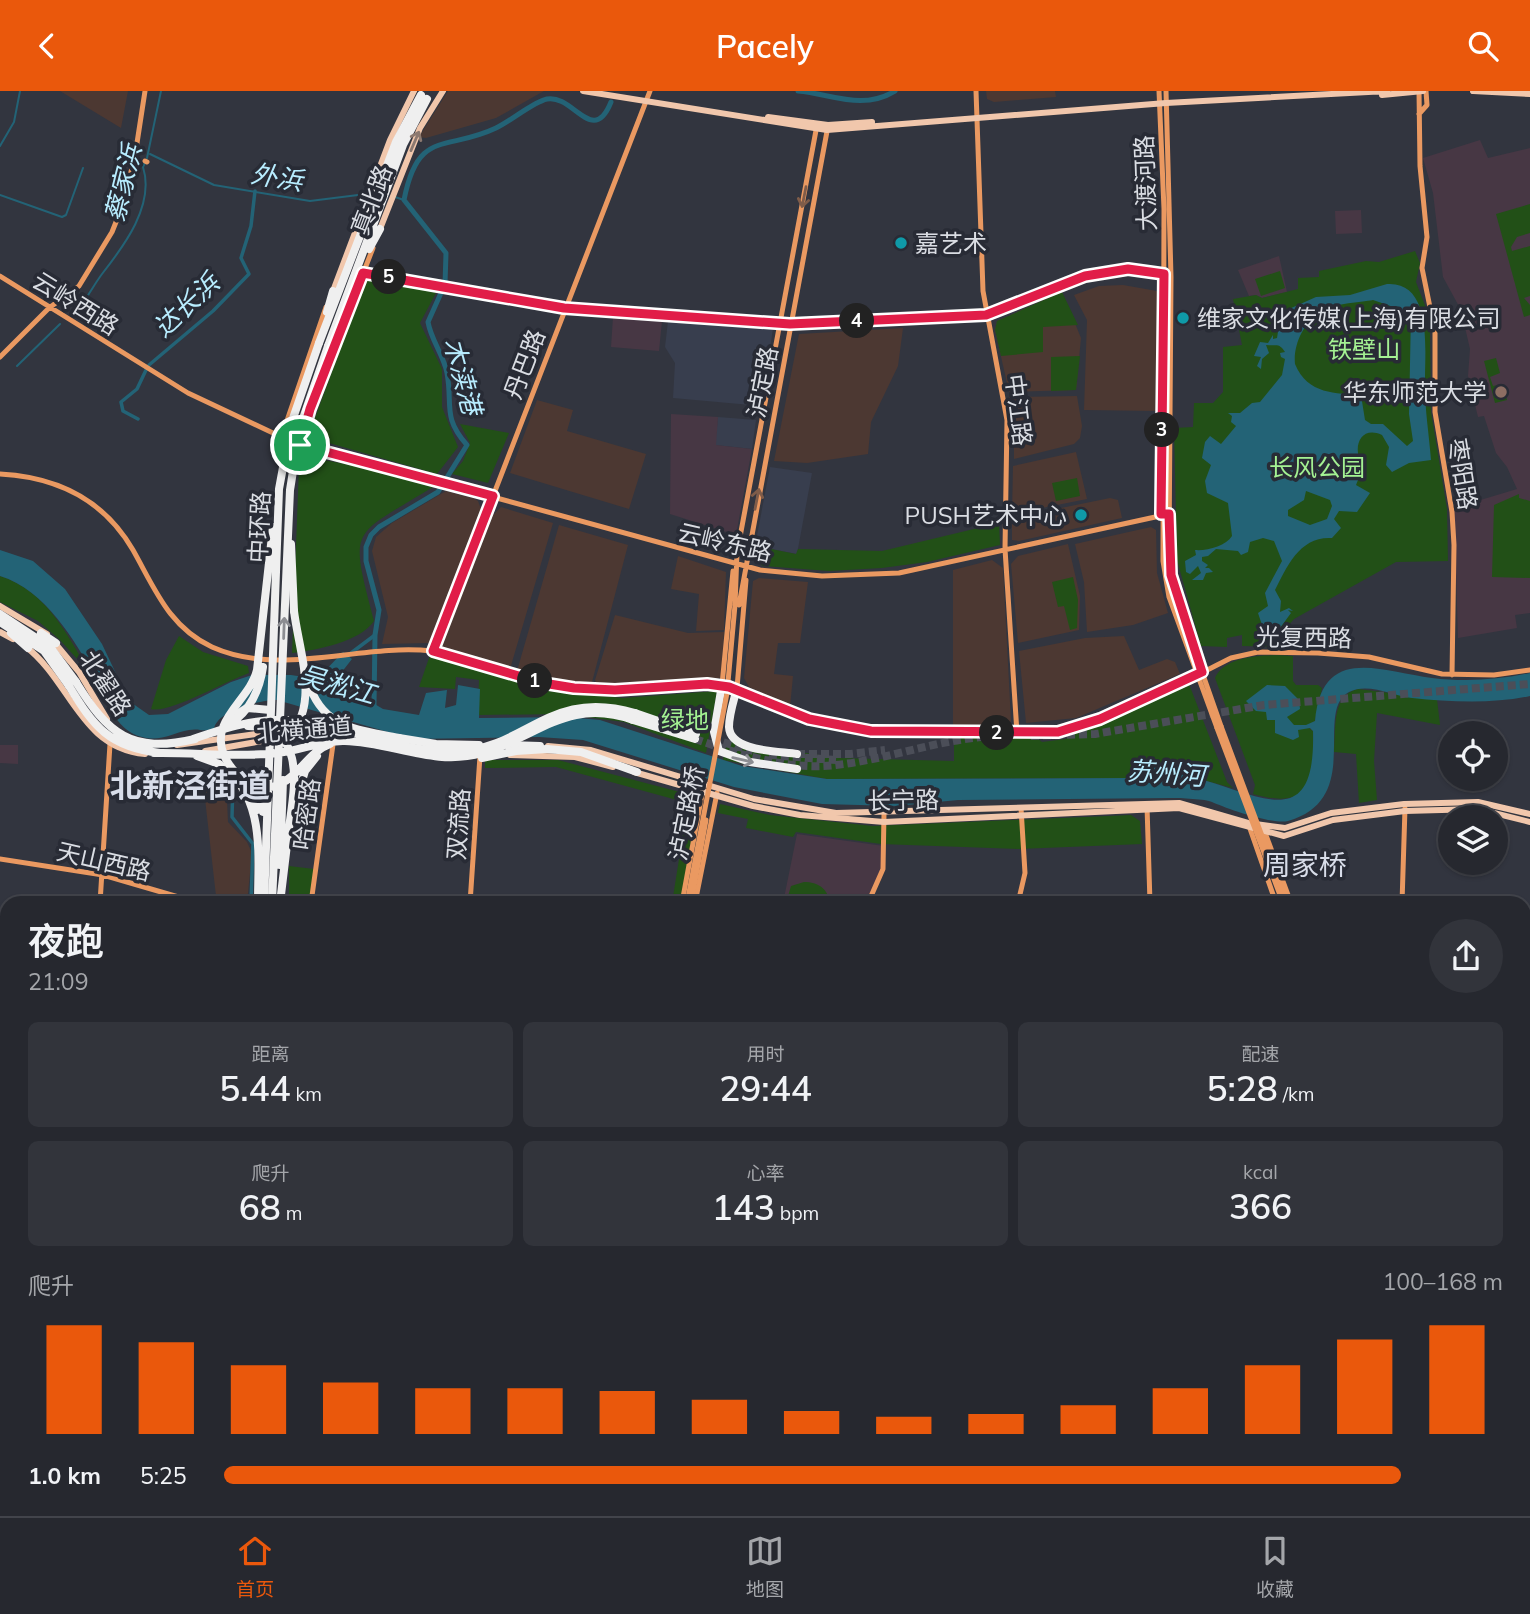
<!DOCTYPE html>
<html lang="zh">
<meta charset="utf-8">
<style>
body{margin:0;font-family:Mulish,"Noto Sans SC",sans-serif;background:#32343b;color:#f1f3f6;height:100vh;display:flex;flex-direction:column;font-size:26px;white-space:nowrap}
*{box-sizing:border-box;margin:0}
p{font-size:23px;color:#a4a6aa}
.icon{flex:none;width:38px;height:38px;fill:none;stroke:currentColor;stroke-width:2;stroke-linecap:round;stroke-linejoin:round}
.map{position:relative;flex:1;overflow:hidden}
.drawer{position:absolute;left:0px;top:805px;width:1531px;height:621px;display:flex;flex-direction:column;background:#26282f;border-radius:21px 21px 0 0;box-shadow:0 2px 5px #0004,0 0 0 2px #42444b}
.drawer>*{flex:none}
.fabs{position:absolute;left:1438px;top:630px;display:grid;gap:14px}
.fabs a{display:grid;place-items:center;width:70px;height:70px;border-radius:50%;background:#26282f;box-shadow:0 2px 5px #0004,0 0 0 2px #42444b;font-size:35px}
.pin{position:absolute;display:grid;place-items:center;width:60px;height:60px;color:#fff;margin:-30px;border:4px solid #fff;border-radius:50%;box-shadow:0 2px 7px #0007}
.km{position:absolute;width:35px;height:35px;margin:-18px;border-radius:50%;background:#222;color:#fff;font-size:19px;line-height:35px;text-align:center}
.round{display:grid;place-items:center;flex:none;width:74px;height:74px;border-radius:37px;background:#32343b}
.head{display:flex;align-items:center;justify-content:space-between;height:119px;padding:0 28px}
h1{font-size:38px;font-weight:600;line-height:52px}
.stats{display:grid;grid-template-columns:repeat(3,1fr);gap:10px;height:119px;padding:7px 28px}
.stats div{display:grid;align-content:center;border-radius:10px;background:#32343b;text-align:center}
.stats b{font-size:35px;font-weight:600}
.stats small{font-size:19px;font-weight:400}
.stats p{font-size:19px}
.chart{height:196px;padding:14px 28px}
.chart p{display:flex;justify-content:space-between}
.chart svg{width:100%;height:126px;margin-top:7px;stroke:#ea580c;stroke-width:6}
ul{padding:0 28px;list-style:none;font-size:23px}
li{display:grid;grid-template-columns:112px 84px 1fr;align-items:center;height:52px}
li i{height:18px;border-radius:9px;background:#ea580c}
header{display:flex;justify-content:space-between;align-items:center;height:91px;padding:0 28px;background:#ea580c;color:#fff;font-size:32px;font-weight:600}
.menu{display:flex;justify-content:space-around;align-items:center;height:98px;border-top:2px solid #42444b;background:#26282f;font-size:19px;color:#a4a6aa}
.menu a{display:grid;justify-items:center;gap:4px}
.menu .current{color:#ea580c}
.map>svg:first-child{display:block}
.commercial{fill:#4c3832}
.built{fill:#383e4e}
.education{fill:#473744}
.green{fill:#225017}
.water{fill:#236376;fill-rule:evenodd}
.lines{fill:none;stroke-linecap:round;stroke-linejoin:round}
.stream{stroke:#236376;stroke-width:2}
.canal{stroke:#236376;stroke-width:3.5}
.river{stroke:#236376;stroke-width:5}
.highway-tunnel{stroke:#4b4e58;stroke-width:8;stroke-dasharray:8 4;stroke-linecap:butt}
.secondary{stroke:#ea9961;stroke-width:5}
.primary{stroke:#f1c7ac;stroke-width:6}
.highway{stroke:#efefef;stroke-width:8}
.secondary-bridge{stroke:#ea9961;stroke-width:5}
.highway-bridge{stroke:#efefef;stroke-width:8}
.oneway{stroke:#8c7970}
.oneway2{stroke:#7f5c49}
.oneway3{stroke:#8c8d92}
.route-casing{stroke:#fff;stroke-width:14}
.route{stroke:#e11d48;stroke-width:9}
.culture-dot{fill:#0f9aa8;stroke:#282b35;stroke-width:2.5}
.education-dot{fill:#8d6e63;stroke:#282b35;stroke-width:2.5}
.labels{text-anchor:middle;dominant-baseline:central;stroke-width:7;stroke-linejoin:round;paint-order:stroke}
.street-label{font-size:24px;fill:#dadde3;stroke:#282b35}
.poi-label{font-size:24px;fill:#dadde3;stroke:#282b35;text-anchor:start}
.park-label{font-size:24px;fill:#a4f293;stroke:#282b35}
.water-label{font-size:26px;font-style:italic;fill:#b8edff;stroke:#282b35}
.quarter-label{font-size:28px;fill:#d8dde9;stroke:#282b35}
.district-label{font-size:32px;font-weight:bold;fill:#d8dde9;stroke:#282b35}
</style>
<header><svg class="icon" aria-label="back" viewBox="0 0 24 24"><path d="M15 5l-7 7 7 7"/></svg>Pacely<svg class="icon" aria-label="search" viewBox="0 0 24 24"><circle cx="10" cy="10" r="6"/><path d="M15 15l6 6"/></svg></header>
<div class="map">
<svg width="1530" height="1425" viewBox="0 0 1530 1425">
<rect width="100%" height="100%" fill="#32353f"/>
<path class="commercial" d="M60 0H128L121 37Z
M448 0H544L496 27 426 47 419 46Z
M986 0H1055L1056 6 994 11 987 8Z
M1123 194 1157 200V320L1084 319 1087 229 1074 204 1099 195Z
M1062 201 1081 247 1076 299 1009 301 995 239 997 230Z
M903 237 898 275 871 331 868 363 807 372 774 370 799 243Z
M1077 305 1082 335 1080 347 1074 353 1014 368V334L1009 306Z
M537 309 573 319 567 340 646 363 629 418 510 382Z
M1076 361 1087 408 1012 423 1013 375Z
M446 400 473 407 478 410 481 418 430 552 382 553 388 526 372 460 376 446 392 432Z
M1110 407 1118 409 1122 427 1019 450 1012 449V427Z
M501 416 553 432 510 578 441 555 493 424Z
M559 434 628 454 591 595 553 590 517 580Z
M1151 436 1156 439 1157 482 1168 522 1133 534 1087 541 1084 491 1075 453Z
M1068 453 1080 505 1079 539 1018 552 1011 473 1018 465Z
M678 465 726 481 724 539 696 540 699 503 671 498Z
M992 469 1003 477 1011 630 1006 638 953 637V479Z
M759 487 808 491 800 552H778L774 583 793 585 790 616 749 596 744 587 753 490Z
M615 524 688 542 724 541 721 587 598 596 595 589Z
M1124 545 1139 579 1167 568 1175 571 1180 583 1076 627 1026 632 1019 560 1085 547Z
M202 681 226 689 228 731 247 751 252 762 247 812 216 805Z
M5 1152 7 1153V1237L0 1236V1157Z"/>
<path class="built" d="M668 230 773 237 762 315 673 307 675 272 665 256Z
M718 326 756 329 752 358 715 354Z
M770 376 812 382 797 463 755 455Z"/>
<path class="education" d="M1480 49 1488 67 1530 57V522L1515 524 1517 537 1458 547 1454 417 1517 398 1507 376 1496 362 1484 325 1478 326 1468 285 1470 258 1461 219 1443 186 1433 102 1423 67Z
M1361 119 1362 142 1336 143 1335 120Z
M1279 165 1287 201 1262 207 1256 204 1249 205 1238 179Z
M613 226 662 230 659 260 611 256Z
M671 323 718 326 716 354 752 358 736 444 670 423Z
M0 654H18V673L0 672Z
M797 743 884 755 882 775 866 812H783Z
M1524 848 1530 850V906L1524 905Z
M1126 1419H1249L1248 1425H1126Z"/>
<path class="green" d="M1530 113V142L1517 146 1511 156 1512 160 1530 155V205L1524 207 1530 214V224L1524 226 1496 123Z
M1415 160 1420 172 1416 191 1426 217 1430 242 1431 321 1447 418 1448 470 1396 471 1294 528 1280 544 1279 556 1242 555V544L1227 547V556L1201 555 1177 469 1174 337 1193 336 1194 312H1213L1223 301V256L1242 254 1233 208 1256 204 1262 207 1298 198V187L1319 186V180L1366 170 1379 171Z
M1280 180 1285 197 1261 205 1255 188Z
M366 187 437 200 420 232 442 278V316L458 356 437 383 308 346Z
M1062 201 1078 234 1043 236V261L1001 265 995 239 997 230Z
M1080 265 1076 299 1051 300V266Z
M1496 267 1500 282 1490 286 1493 295 1503 293 1507 309 1495 312 1484 270Z
M460 333 509 342 488 392 452 383 463 370 470 352Z
M307 366 362 376 433 396C350 447 349 434 374 530 360 551 317 559 292 562L299 376Z
M1077 387 1080 405 1056 410 1052 392Z
M1519 403V407L1530 410V487L1492 486 1494 414Z
M999 432 1000 454 927 471 882 477 829 480 763 475 756 469 755 455 796 463 798 458 882 460Z
M0 485C46 500 66 541 89 581L59 548 38 530 0 511Z
M1073 486 1078 509 1077 537 1070 539 1064 515 1058 516 1052 491Z
M179 545 203 561 248 575 249 582C226 590 169 623 151 618L166 569Z
M430 564 548 600 623 607 717 600 706 662 624 631 563 623 478 624 479 589 456 586 455 598 419 596Z
M1293 565V590L1296 594H1318L1322 597 1315 630 1306 635 1313 640C1315 689 1311 720 1253 703L1255 694 1215 587C1225 563 1271 563 1293 565Z
M1189 593 1227 691 1233 697 1151 675 1137 687 827 688 723 669 727 650 839 667 954 670V647H1037L1042 651 1066 648 1071 643 1088 638Z
M1358 598 1437 608 1440 634 1377 622 1374 670 1377 709 1359 712 1356 663 1334 661C1336 639 1331 604 1358 598Z
M485 669H558L695 705 698 714 680 812H672L688 712 556 676 485 677Z
M720 713 770 724 873 735 1131 724 1140 730 1142 753 1019 758 881 753 796 741 793 746 746 737 748 728 718 722Z
M289 775 314 778 309 812 297 810 289 804Z
M804 791C818 791 829 798 829 812H786L791 795Z
M281 1419H353L366 1425H282Z"/>
<path class="water" d="M1387 193C1432 190 1425 257 1425 287 1424 314 1429 342 1431 369L1409 372 1392 381 1386 374 1389 356 1382 344C1360 334 1352 357 1362 373L1353 380 1358 389 1356 394 1370 402 1357 421 1339 420 1334 428 1341 437 1332 447C1300 445 1287 475 1275 499L1281 510 1280 521 1289 517 1293 520 1288 519 1291 522 1280 537 1272 538 1262 534 1258 522 1268 515 1265 502 1282 470 1274 450 1263 447 1250 451 1248 461 1241 464 1238 460 1216 458 1208 465 1202 466V470L1208 474 1205 477H1209L1213 481 1206 482 1203 489H1192L1201 482 1198 475 1190 483 1186 481 1185 470 1196 464 1195 459C1207 460 1226 455 1232 445L1228 412 1207 402 1205 390 1211 374 1202 367 1205 351 1210 345 1221 353 1236 335 1231 331 1232 325 1228 322H1240L1252 312 1260 311 1282 284 1285 268 1281 266 1280 262 1285 261C1279 252 1278 255 1266 254L1269 262 1262 268 1261 278 1257 275 1261 266 1254 265 1260 251 1268 252 1273 244V248L1277 247 1280 228 1289 218 1316 206 1350 204ZM1373 209 1411 222 1409 323 1413 350 1407 355 1383 333H1371L1365 329 1361 304C1336 302 1308 304 1295 273 1293 253 1304 233 1319 220 1325 214 1362 211 1373 209ZM1306 400 1330 409 1332 415 1327 428 1310 434 1288 425V419L1304 409Z
M0 459 33 470 65 498 102 553 129 610 149 624 168 623 231 591 252 584H291L317 588 343 561 352 568 334 591 337 601 361 612 368 609 383 618 419 624 426 602 447 599 445 617 456 614 458 594 480 598 479 627 567 626 600 629 742 675 827 688 1137 687 1151 675H1190L1193 686C1261 704 1316 744 1313 640L1310 637 1298 639 1299 646 1293 649 1275 642V629H1267L1266 621 1256 620 1246 610 1267 594 1285 595 1299 609 1300 618 1287 626 1294 634H1306L1315 630C1322 553 1380 580 1432 587 1464 591 1499 589 1530 582V605C1494 613 1450 611 1412 607 1394 605 1368 591 1349 601 1313 620 1365 708 1288 730 1273 734 1225 717 1212 711 1206 708 1180 707 1171 707L958 709 896 715 822 713 734 696 583 649 539 646 412 648 277 609C259 609 217 620 214 638 203 641 199 637 189 639 172 642 161 651 142 646 113 639 107 606 95 585 75 551 46 499 0 485Z"/>
<g class="lines">
<path class="stream" d="M0 55 14 31 20 0
M150 63 214 94 310 110 366 103
M147 67 161 0
M0 104 62 126 66 124 83 77
M395 106 404 109
M77 219C87 208 93 195 102 183 124 155 155 114 143 76L145 72
M17 275 60 233"/>
<path class="canal" d="M149 274 213 220 249 183 241 167 251 135 255 100
M138 328 123 320 121 311 137 298 146 279
M351 562 375 544
M233 689 232 726 253 753 251 812
M0 1297 7 1289
M917 1419 918 1425"/>
<path class="river" d="M798 0C832 3 862 20 895 0
M374 615 375 544 379 519 366 470V456L371 444 379 436 438 401 467 354C442 326 453 314 447 282 444 265 431 249 428 231L445 193 446 162 404 109C418 37 446 61 496 37 511 30 533 11 547 8 573 3 593 56 611 11
M0 891 7 892
M0 1143 7 1148"/>
<path class="highway-tunnel" d="M1031 645 1095 643 1264 614 1530 593
M695 648C739 663 789 680 836 674 892 668 943 646 1000 645
M712 648 753 660
M797 663H850L885 659
M769 664 836 669"/>
<path class="secondary" d="M976 0 983 200 1007 329 1005 458 1017 642
M1159 0 1164 118 1163 470 1169 506 1217 637
M1166 0 1171 186 1169 463 1175 504 1221 635
M1419 0 1420 75 1427 146 1422 177 1435 241V321L1452 421 1454 454 1452 584
M1419 23 1427 14 1426 0
M145 70 147 71
M363 182 564 217 790 233 986 224 1101 181 1128 178 1164 183
M0 185 188 302 292 351 760 479 822 485 899 482 1169 423
M0 266 49 217 79 195 112 141 122 116 135 65 145 0
M281 347 326 216
M301 351 310 318 373 157
M0 383C57 386 104 409 133 459 155 498 169 536 212 556 281 587 360 552 432 560 481 565 525 593 575 597 626 602 680 586 730 596 765 602 795 627 830 635 869 644 911 641 951 641 992 642 1038 648 1078 636 1125 622 1187 589 1231 567L1258 561 1318 562 1369 566 1442 583 1494 584 1530 579
M735 514 737 462 817 34
M739 514 828 35
M433 560 650 0
M722 594 733 480
M737 597 746 489
M1147 715 1150 812
M1248 732 1276 812
M1263 736 1291 812
M0 768 103 784 199 812
M100 812 110 653 113 648
M311 812 335 639
M470 812 480 665
M682 812 703 698
M695 812 717 702
M868 812 883 778 884 723
M1018 812 1025 782 1021 717
M1402 812 1405 717
M0 882 7 883
M1524 937 1530 939
M0 1010 7 1013
M1524 1123 1530 1094
M1524 1179 1530 1180
M0 1241H7
M1524 1307 1530 1308
M0 1315 7 1306
M1524 1380 1530 1381
M0 1389 7 1392
M71 1419 84 1425
M365 1419 377 1425
M586 1419 591 1425
M614 1419 618 1425
M931 1419 932 1425
M147 1425 150 1419
M249 1425 252 1419
M760 1425V1419
M1121 1425V1419
M1331 1425 1332 1419
M1468 1425 1469 1419"/>
<path class="primary" d="M583 0 827 39 1166 12 1387 0
M1473 0 1530 3
M1382 4 1423 0
M768 26 828 34 872 31
M380 138 420 37 443 0
M333 200 390 49 414 0
M0 515 47 543
M0 541 13 548
M54 551 79 581 107 628
M25 555C71 590 80 657 145 663
M288 646 320 644 343 647
M177 654 277 640 322 637
M548 655 591 659 754 708 836 722 1179 712 1248 732 1285 737 1331 722 1404 713 1478 711 1530 723
M205 660 274 648
M510 664 575 666 613 676
M634 681 753 715 800 724 884 731 1179 717 1284 745 1333 729 1405 720 1478 718 1530 731"/>
<path class="highway" d="M369 158 380 138
M327 221 333 200
M319 252 396 51 421 4
M328 255 403 54 427 8
M291 453 294 520
M0 523 50 556 76 591
M0 531 44 560 69 595
M11 542 28 557
M41 542 56 552
M722 594 714 641 719 660 750 671 797 678
M737 597C734 609 729 623 729 636 730 661 779 660 797 663
M635 622 696 643
M228 629 247 617 270 619
M633 629 695 648
M399 647 436 653 479 654
M506 654 540 655
M547 658 581 661 637 681
M219 673C266 705 258 762 258 812
M245 690 254 702 257 719
M593 1419 598 1425
M604 1419 609 1425"/>
<path class="secondary-bridge" d="M1221 635 1287 812
M1217 637 1283 812
M687 812 727 602 735 514
M691 812 706 729"/>
<path class="highway-bridge" d="M273 436 257 579C250 609 209 629 224 664 229 676 239 686 250 692 259 697 271 698 280 693 300 684 308 661 330 653
M308 590C322 638 357 638 399 647
M76 591C108 643 131 663 195 648
M69 595C94 636 109 656 160 662
M231 632C250 620 260 598 263 576
M248 635C308 636 294 698 289 737 286 762 283 787 280 812
M193 648C225 637 256 627 291 629 348 634 400 663 458 660 528 657 549 597 635 622
M282 651C323 621 299 562 294 520
M154 662C194 661 237 667 277 662 300 660 321 649 345 650 392 651 434 676 482 662 538 646 568 606 633 629
M197 665 219 673
M482 667 516 660 547 658
M298 703 305 680 317 665
M263 721 264 692
M280 774 283 689
M264 812 279 398 291 333 319 252
M272 812 290 399 300 336 328 255"/>
</g>
<defs><path id="oneway-shaft" d="M-6 0H5M1.5-3L5.5 0L1.5 3" fill="none" stroke-width="1.6" stroke-linecap="round" stroke-linejoin="round" transform="scale(1.75)"/></defs>
<use class="oneway" href="#oneway-shaft" transform="translate(415 50) rotate(-67)"/>
<g class="oneway2">
<use href="#oneway-shaft" transform="translate(804 106) rotate(101)"/>
<use href="#oneway-shaft" transform="translate(757 408) rotate(-79)"/>
</g>
<g class="oneway3">
<use href="#oneway-shaft" transform="translate(284 537) rotate(-88)"/>
<use href="#oneway-shaft" transform="translate(743 669) rotate(13)"/>
</g>
<g class="lines">
<g class="route-casing">
<path id="route" d="M1128 178 1164 183 1161 423H1169L1171 484 1202 581 1100 628 1058 641 871 640 809 628 729 596 707 593 615 599 574 597 543 592 433 560 493 405 300 354 310 318 363 182 564 217 790 233 986 224 1085 185Z"/>
</g>
<use href="#route" class="route"/>
</g>
<g class="culture-dot">
<circle cx="901" cy="152" r="7"/>
<circle cx="1183" cy="227" r="7"/>
<circle cx="1081" cy="424" r="7"/>
</g>
<circle class="education-dot" cx="1501" cy="301" r="7"/>
<g class="labels">
<g class="street-label">
<text transform="translate(1145 92) rotate(-92)">大渡河路</text>
<text transform="translate(371 109) rotate(-69)">真北路</text>
<text transform="translate(76 212) rotate(32)">云岭西路</text>
<text transform="translate(524 273) rotate(-69)">丹巴路</text>
<text transform="translate(762 291) rotate(-79)">泸定路</text>
<text transform="translate(1019 319) rotate(83)">中江路</text>
<text transform="translate(1463 383) rotate(81)">枣阳路</text>
<text transform="translate(259 436) rotate(-87)">中环路</text>
<text transform="translate(725 451) rotate(13)">云岭东路</text>
<text transform="translate(1304 546) rotate(1)">光复西路</text>
<text transform="translate(106 592) rotate(57)">北翟路</text>
<text transform="translate(304 638) rotate(-5)">北横通道</text>
<text transform="translate(903 709) rotate(-1)">长宁路</text>
<text transform="translate(686 722) rotate(-79)">泸定路桥</text>
<text transform="translate(306 723) rotate(-82)">哈密路</text>
<text transform="translate(458 733) rotate(-86)">双流路</text>
<text transform="translate(104 770) rotate(13)">天山西路</text>
</g>
<g class="poi-label">
<text x="915" y="152">嘉艺术</text>
<text x="1197" y="227">维家文化传媒(上海)有限公司</text>
<text x="1487" y="301" text-anchor="end">华东师范大学</text>
<text x="1067" y="424" text-anchor="end">PUSH艺术中心</text>
</g>
<g class="park-label">
<text x="1364" y="258">铁壁山</text>
<text x="1317" y="376">长风公园</text>
<text x="685" y="628">绿地</text>
</g>
<g class="water-label">
<text transform="translate(277 86) rotate(9)">外浜</text>
<text transform="translate(123 92) rotate(-76)">蔡家浜</text>
<text transform="translate(186 214) rotate(-43)">达长浜</text>
<text transform="translate(463 285) rotate(75)">木渎港</text>
<text transform="translate(337 593) rotate(16)">吴淞江</text>
<text transform="translate(1166 682) rotate(4)">苏州河</text>
</g>
<g class="quarter-label">
<text x="1305" y="773">周家桥</text>
</g>
<g class="district-label">
<text x="190" y="694">北新泾街道</text>
</g>
</g>
</svg>
<div class="fabs">
<a><svg class="icon" aria-label="locate" viewBox="0 0 24 24"><circle cx="12" cy="12" r="6"/><path d="M12 2v4M12 18v4M2 12h4M18 12h4"/></svg></a>
<a><svg class="icon" aria-label="layers" viewBox="0 0 24 24"><path d="M12 4l9 5-9 5-9-5zM3 14l9 5 9-5"/></svg></a>
</div>
<div class="pin" style="left:300px;top:354px;background:#1e9e55"><svg class="icon" aria-label="arrive" viewBox="0 0 24 24"><path d="M6 21V4h12l-3 4 3 4H6"/></svg></div>
<b class="km" style="left:535px;top:590px">1</b>
<b class="km" style="left:997px;top:642px">2</b>
<b class="km" style="left:1162px;top:339px">3</b>
<b class="km" style="left:857px;top:230px">4</b>
<b class="km" style="left:389px;top:186px">5</b>
<section class="drawer">
<div class="head"><div><h1>夜跑</h1><p>21:09</p></div><a class="round"><svg class="icon" aria-label="share" viewBox="0 0 24 24"><path d="M12 15V3M7 8l5-5 5 5M5 13v7h14v-7"/></svg></a></div>
<div class="stats">
<div><p>距离</p><b>5.44<small> km</small></b></div>
<div><p>用时</p><b>29:44</b></div>
<div><p>配速</p><b>5:28<small> /km</small></b></div>
</div>
<div class="stats">
<div><p>爬升</p><b>68<small> m</small></b></div>
<div><p>心率</p><b>143<small> bpm</small></b></div>
<div><p>kcal</p><b>366</b></div>
</div>
<div class="chart"><p><span>爬升</span>100–168 m</p>
<svg viewBox="0 0 160 44" preserveAspectRatio="none"><path d="M5 44V6M15 44V12M25 44V20M35 44V26M45 44V28M55 44V28M65 44V29M75 44V32M85 44V36M95 44V38M105 44V37M115 44V34M125 44V28M135 44V20M145 44V11M155 44V6"/></svg>
</div>
<ul>
<li><b>1.0 km</b>5:25<i style="width:92%"></i></li>
</ul>
</section>
</div>
<nav class="menu">
<a class="current"><svg class="icon" aria-label="home" viewBox="0 0 24 24"><path d="M3 11l9-7 9 7M6 9v11h12V9"/></svg>首页</a>
<a><svg class="icon" aria-label="map" viewBox="0 0 24 24"><path d="M3 6l6-2 6 2 6-2v14l-6 2-6-2-6 2zM9 4v14M15 6v14"/></svg>地图</a>
<a><svg class="icon" aria-label="saved" viewBox="0 0 24 24"><path d="M7 4h10v16l-5-4-5 4z"/></svg>收藏</a>
</nav>
